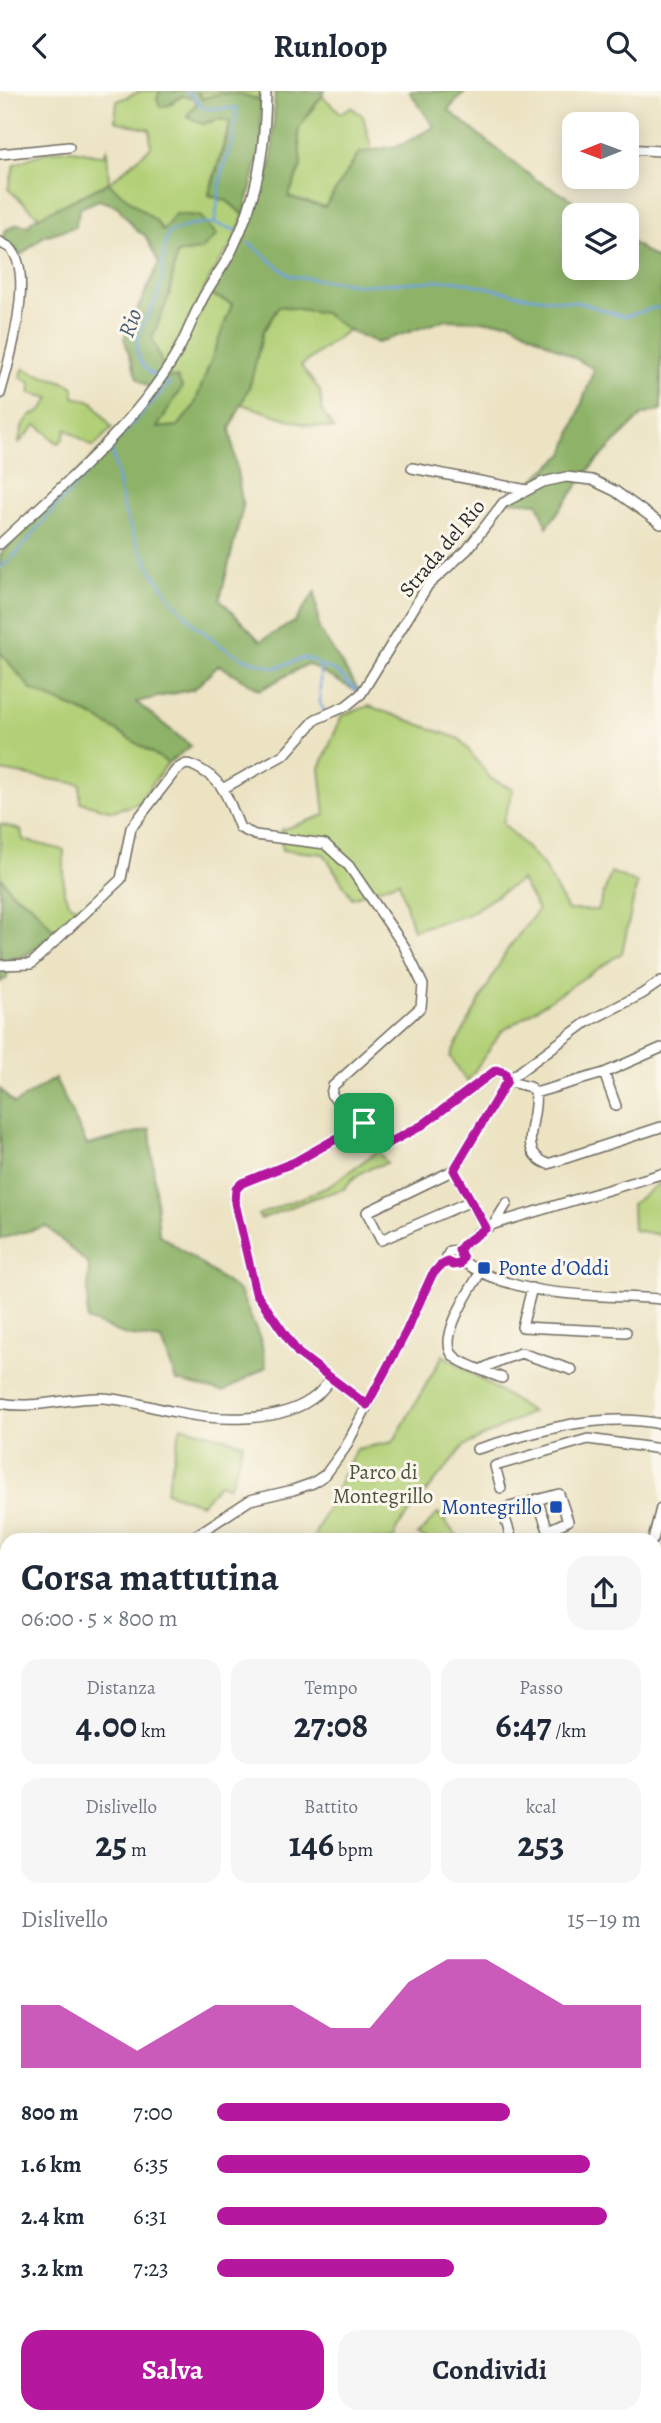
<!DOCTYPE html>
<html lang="it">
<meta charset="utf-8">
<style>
body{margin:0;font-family:Alegreya,serif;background:#f6f6f7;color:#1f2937;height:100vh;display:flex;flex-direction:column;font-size:26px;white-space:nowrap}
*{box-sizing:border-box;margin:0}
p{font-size:23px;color:#747a83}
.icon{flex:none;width:38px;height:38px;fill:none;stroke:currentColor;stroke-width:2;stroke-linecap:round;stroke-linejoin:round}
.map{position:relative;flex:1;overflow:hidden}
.details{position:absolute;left:0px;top:1442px;width:662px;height:891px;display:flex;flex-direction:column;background:#fff;border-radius:21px 21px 0 0;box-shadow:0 4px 18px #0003}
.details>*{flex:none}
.needle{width:46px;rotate:269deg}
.tools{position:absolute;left:562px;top:21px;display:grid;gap:14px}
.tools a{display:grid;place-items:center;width:77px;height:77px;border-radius:14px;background:#fff;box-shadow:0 4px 18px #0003;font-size:35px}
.pin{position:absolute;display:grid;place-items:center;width:60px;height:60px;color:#fff;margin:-30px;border-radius:14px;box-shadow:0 4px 10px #0006}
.round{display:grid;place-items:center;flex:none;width:74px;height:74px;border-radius:21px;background:#f6f6f7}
.head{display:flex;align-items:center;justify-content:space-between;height:119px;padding:0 21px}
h1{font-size:38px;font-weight:700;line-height:52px}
.stats{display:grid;grid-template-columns:repeat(3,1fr);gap:10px;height:119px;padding:7px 21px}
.stats div{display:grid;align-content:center;border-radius:18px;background:#f6f6f7;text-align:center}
.stats b{font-size:35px;font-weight:700}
.stats small{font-size:19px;font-weight:400}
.stats p{font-size:19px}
.chart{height:196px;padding:14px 21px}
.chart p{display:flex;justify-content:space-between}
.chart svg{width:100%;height:126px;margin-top:7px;fill:#b5179e;opacity:.7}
.primary-button{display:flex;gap:14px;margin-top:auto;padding:14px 21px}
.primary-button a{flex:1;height:80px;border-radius:21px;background:#b5179e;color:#fff;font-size:28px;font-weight:700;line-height:80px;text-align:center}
.primary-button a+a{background:#f6f6f7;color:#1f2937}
ul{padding:0 21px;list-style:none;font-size:23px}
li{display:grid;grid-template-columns:112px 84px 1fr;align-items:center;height:52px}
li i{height:18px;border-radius:9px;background:#b5179e}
header{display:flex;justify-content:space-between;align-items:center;height:91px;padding:0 21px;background:#fff;font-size:32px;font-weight:700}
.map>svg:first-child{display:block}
.green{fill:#b2d077;stroke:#6e7e51;stroke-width:2}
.forest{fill:#8db268;stroke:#5c6e4a;stroke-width:2}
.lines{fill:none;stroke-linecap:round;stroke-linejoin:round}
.stream{stroke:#71a2db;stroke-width:2.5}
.minor-casing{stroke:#6f6b60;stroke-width:12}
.major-casing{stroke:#6f6b60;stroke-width:14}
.minor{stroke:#fff;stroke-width:9}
.major{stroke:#fff;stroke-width:10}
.route-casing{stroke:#fff;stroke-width:14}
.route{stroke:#b5179e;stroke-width:9}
.transit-dot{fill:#1a4fb4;stroke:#fbf7ec;stroke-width:2.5}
.labels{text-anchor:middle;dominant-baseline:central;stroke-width:6;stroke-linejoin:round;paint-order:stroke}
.street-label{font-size:21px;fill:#2b2b2b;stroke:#fbf7ec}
.transit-label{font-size:21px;fill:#164399;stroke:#fbf7ec;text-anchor:start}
.park-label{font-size:21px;fill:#4d543e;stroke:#fbf7ec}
.water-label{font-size:23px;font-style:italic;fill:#475b71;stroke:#fbf7ec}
</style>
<header><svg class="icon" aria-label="back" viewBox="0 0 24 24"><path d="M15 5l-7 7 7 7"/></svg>Runloop<svg class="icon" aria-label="search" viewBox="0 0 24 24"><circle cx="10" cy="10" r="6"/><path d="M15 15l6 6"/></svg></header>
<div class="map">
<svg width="661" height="2332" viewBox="0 0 661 2332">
<rect width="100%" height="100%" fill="#fbf7ec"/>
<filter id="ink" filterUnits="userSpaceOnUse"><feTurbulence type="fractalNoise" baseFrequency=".0143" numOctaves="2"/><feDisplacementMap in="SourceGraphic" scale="14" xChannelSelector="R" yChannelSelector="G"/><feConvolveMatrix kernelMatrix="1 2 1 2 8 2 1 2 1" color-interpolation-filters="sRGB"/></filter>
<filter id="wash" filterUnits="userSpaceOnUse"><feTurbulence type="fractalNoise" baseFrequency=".00686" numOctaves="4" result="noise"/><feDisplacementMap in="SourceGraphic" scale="28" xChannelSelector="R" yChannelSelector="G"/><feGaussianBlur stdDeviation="1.57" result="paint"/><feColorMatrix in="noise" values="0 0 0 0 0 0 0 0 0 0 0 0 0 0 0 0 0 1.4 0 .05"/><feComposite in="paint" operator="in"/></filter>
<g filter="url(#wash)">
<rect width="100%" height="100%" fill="#ece3c3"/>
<path class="green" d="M141 0H160L157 8 169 14 182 5 193 7 197 11 187 25 202 33 221 28 230 31 209 103 227 110 244 124 232 154 218 172 164 277 152 247 169 205 177 161 188 162 108 92 39 126 8 98 15 73C32 66 51 58 70 59 83 59 90 65 104 64L107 58 109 92 151 56 150 39 115 30 117 10Z
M198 0H261L260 9C241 2 221 0 202 8Z
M322 5 341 22 351 16 363 25 372 60 359 62 325 117 288 106 301 75 298 38Z
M210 203 232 213 194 315 178 335 156 337 182 296 177 287H167Z
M279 215 324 222 348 239 301 275 320 300 322 320 334 338 303 333 241 313 250 294 263 241Z
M24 277C40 287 59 286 74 296V306L93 311 112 337 93 356 66 338 63 348 59 352C49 348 46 338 36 334L18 353 23 334 31 324C41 323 45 315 50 307L30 302 31 292 20 286Z
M0 561 32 599 93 625 168 672 137 713 112 720 80 711V693L0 680Z
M369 615 460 648 491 688 513 698 503 732 543 774 568 819H598L611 781 637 792 622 862 501 941 467 991 450 965 507 859 538 819 521 789 467 824 413 839 399 790 352 807 324 763 282 759 281 739 325 724 320 677 342 624Z
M0 733 21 739 23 749 64 759V802L71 814 83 818 55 841 32 814 12 801 0 785Z
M378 1060 387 1072C368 1077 355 1082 344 1098L313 1107 261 1128 258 1124 328 1096Z
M661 1091V1144L633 1139 632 1113Z
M443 1264 532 1321 464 1355 397 1437 394 1449H312L356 1358 393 1351Z
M181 1335 243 1352 233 1387 228 1396 219 1393 201 1413 166 1401Z
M438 1422 460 1449H429L418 1444Z
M661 1554V1583L655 1584V1555Z
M654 1594H661V1758L654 1747Z
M0 2029 7 2033V2083L0 2079Z
M0 2123 7 2128V2234L0 2223Z
M7 2259V2326H58L42 2332H0V2265Z"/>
<path class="forest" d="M160 0H197L202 8C221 0 241 2 260 9L262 51 244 124 227 110 209 104 228 44 230 31 221 28 202 33 187 25 197 12 193 7 182 5 169 14 160 16 157 8Z
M325 0 298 38 301 75 288 106 325 116 359 62 401 54 434 36 409 0H466L448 19 536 89 568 106 594 124H574V177H626L627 148 661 171V319L642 324 592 375 547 436 538 412 508 410 564 363 594 278 510 231 444 229 377 252 348 239 324 222 279 215 263 241 250 294 230 338 243 416 220 508 260 550 294 531 315 501 319 538 361 603 307 573 260 599 219 574 194 598 136 611 191 655 168 672 93 625 32 599 0 561V464L167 287 177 286 182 296 157 337 178 335 194 315 232 213 210 203 242 153 272 70 275 1Z
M108 92 156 130 163 140 175 123 200 125 217 144 201 159 177 162 169 205 152 247 164 277 150 297 137 287 124 247 159 172 145 144 137 140 117 115 99 109 80 117 75 136 44 145 21 164 12 154 1 148 6 139 17 133 29 135 32 129Z
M0 785 13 803 32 814 55 841 28 863 10 869 7 887 0 891Z
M55 987 87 1054 150 1038 159 1143 240 1201 261 1250 266 1276 223 1301 176 1290 162 1249 126 1244 87 1229 89 1174 46 1135 0 1148V998L14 1013Z
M655 2183 661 2186V2238L655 2236Z
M0 2223 7 2234V2259L0 2265Z"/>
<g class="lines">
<path class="stream" d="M216 133 236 139
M249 152 290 185 364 194 454 189 524 205 582 212 624 226 654 217H661
M112 358 123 416 133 444 152 480 172 509 196 535 223 556 243 567 275 577 304 567 313 569 320 575 334 579 357 600
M0 477C22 461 36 437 55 417 93 376 131 335 169 293 162 288 152 284 147 279 121 252 151 227 159 200 165 182 161 163 168 142L194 133 215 132 222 80 233 49 237 17 205 18 187 0
M320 575V612L325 621"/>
</g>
</g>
<g filter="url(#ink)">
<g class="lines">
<g class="minor-casing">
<path id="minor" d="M626 58 661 60
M0 63 69 56
M0 151C1 152 9 156 10 157 35 181 9 272 0 303
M412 377 527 399
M0 453C60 397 131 338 174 267 186 247 193 225 204 205 213 189 224 175 232 159 258 105 265 59 266 0
M224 697 285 663 316 628 346 615 361 603 428 494 467 459 503 412 543 391 566 386 592 389 615 400 661 433
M0 874 31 873 121 788 131 737 176 679C185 673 187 671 196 676 226 691 227 707 240 737L255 744 325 753 349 775 404 855 423 894 421 916 333 995 331 1003C336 1011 355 1021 364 1032
M604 982 616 1015
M507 990 530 996 535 1002C539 1029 515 1060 548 1073L661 1036
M507 990 587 931 642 903 661 890
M535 1002 604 982 661 957
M454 1079 367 1121 381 1149 471 1110
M494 1133 507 1112
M459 1159 477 1142 494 1133 661 1083
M462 1170C519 1209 595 1203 661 1208
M448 1171 447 1165 450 1160 459 1159
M480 1182C470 1199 434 1252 456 1267 468 1276 488 1281 502 1287
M532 1197 522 1236 626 1241
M482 1278 501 1269 521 1262 572 1279
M0 1312C35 1319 68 1306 102 1307 127 1308 152 1317 176 1321 217 1330 283 1333 317 1304 322 1299 327 1293 332 1287
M367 1314 298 1262 256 1202 235 1112 236 1098 242 1092 295 1071 364 1032 377 1052 385 1054 421 1035 496 980 504 982 507 990 454 1079 486 1137
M477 1358C539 1340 597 1320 661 1333
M501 1397 495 1375 588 1348 661 1358
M189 1449 250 1409 293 1399 313 1392 326 1383 345 1357 406 1241 432 1184 440 1175 448 1171
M512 1449 502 1418 559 1403 568 1430 548 1439 537 1408
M653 1449 661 1417
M654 1591 661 1589
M654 1759 661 1770
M654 1852 661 1843
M0 1941 7 1927
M654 2029 661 2032
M654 2273 661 2276
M566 2326 569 2329 574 2326"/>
</g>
<g class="major-casing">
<path id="major" d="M654 1927 661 1913
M336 2326 345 2329 352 2326"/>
</g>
<use href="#minor" class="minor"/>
<use href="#major" class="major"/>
</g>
</g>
<g class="lines" filter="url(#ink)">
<g class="route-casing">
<path id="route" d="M496 979 505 982 507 990 454 1079 486 1137 464 1153 459 1159 463 1167 460 1173 453 1174 448 1171 440 1175 432 1184 406 1241 367 1314 298 1262 256 1202 235 1112 236 1098 242 1092 295 1071 364 1032 377 1052 385 1054 421 1035Z"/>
</g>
<use href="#route" class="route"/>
</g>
<g class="transit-dot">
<rect x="477" y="1170" width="14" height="14" rx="3.5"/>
<rect x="549" y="1409" width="14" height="14" rx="3.5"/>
</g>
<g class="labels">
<g class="street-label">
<text transform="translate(442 457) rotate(-50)">Strada del Rio</text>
</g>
<g class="transit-label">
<text x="498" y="1177">Ponte d'Oddi</text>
<text x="542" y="1416" text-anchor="end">Montegrillo</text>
</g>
<g class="park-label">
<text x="383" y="1381">Parco di<tspan x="383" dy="24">Montegrillo</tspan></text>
</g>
<g class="water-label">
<text transform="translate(130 232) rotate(-70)">Rio</text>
</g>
</g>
</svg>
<div class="tools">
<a><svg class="needle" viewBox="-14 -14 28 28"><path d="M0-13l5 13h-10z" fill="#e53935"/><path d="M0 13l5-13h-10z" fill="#747a83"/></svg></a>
<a><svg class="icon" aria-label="layers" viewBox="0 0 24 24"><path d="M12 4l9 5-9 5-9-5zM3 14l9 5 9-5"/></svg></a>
</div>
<div class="pin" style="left:364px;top:1032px;background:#1e9e55"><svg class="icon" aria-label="arrive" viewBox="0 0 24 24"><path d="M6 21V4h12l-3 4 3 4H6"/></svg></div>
<section class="details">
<div class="head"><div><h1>Corsa mattutina</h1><p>06:00 · 5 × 800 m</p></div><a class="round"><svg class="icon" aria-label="share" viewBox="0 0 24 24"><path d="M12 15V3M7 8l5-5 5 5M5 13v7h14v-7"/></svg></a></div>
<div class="stats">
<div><p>Distanza</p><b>4.00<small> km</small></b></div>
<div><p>Tempo</p><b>27:08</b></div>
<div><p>Passo</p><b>6:47<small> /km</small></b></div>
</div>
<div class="stats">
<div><p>Dislivello</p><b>25<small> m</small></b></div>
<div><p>Battito</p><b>146<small> bpm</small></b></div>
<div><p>kcal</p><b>253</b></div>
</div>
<div class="chart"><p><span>Dislivello</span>15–19 m</p>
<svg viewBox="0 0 160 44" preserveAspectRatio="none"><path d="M0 44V22L10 22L20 30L30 38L40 30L50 22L60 22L70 22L80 30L90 30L100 14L110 6L120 6L130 14L140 22L150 22L160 22V44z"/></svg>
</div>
<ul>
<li><b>800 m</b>7:00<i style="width:69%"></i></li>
<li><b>1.6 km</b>6:35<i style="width:88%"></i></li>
<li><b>2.4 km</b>6:31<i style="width:92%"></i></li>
<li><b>3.2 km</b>7:23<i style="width:56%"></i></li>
</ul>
<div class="primary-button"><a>Salva</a><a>Condividi</a></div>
</section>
</div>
